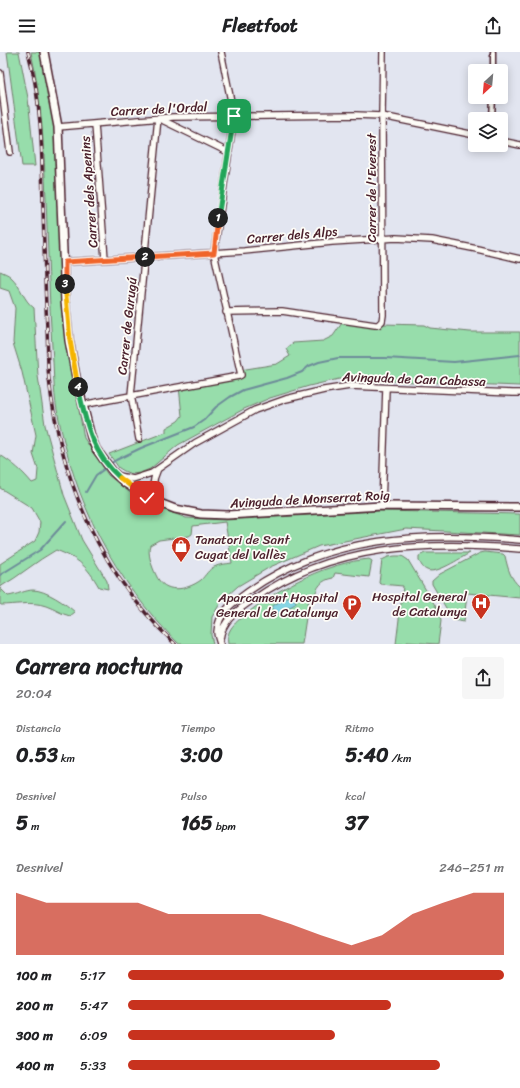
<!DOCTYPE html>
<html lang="es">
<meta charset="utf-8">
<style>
body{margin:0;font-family:Sriracha,sans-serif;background:#f6f6f6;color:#202124;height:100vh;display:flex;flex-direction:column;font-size:15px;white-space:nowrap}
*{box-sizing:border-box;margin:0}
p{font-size:13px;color:#757577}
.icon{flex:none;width:22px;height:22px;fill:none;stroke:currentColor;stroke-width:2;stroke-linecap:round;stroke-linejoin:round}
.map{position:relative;height:592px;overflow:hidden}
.side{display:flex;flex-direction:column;background:#fff;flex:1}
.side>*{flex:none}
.needle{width:26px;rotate:206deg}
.fabs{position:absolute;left:468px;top:12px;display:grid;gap:8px}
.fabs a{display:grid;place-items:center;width:40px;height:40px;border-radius:4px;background:#fff;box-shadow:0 2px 10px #0003;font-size:20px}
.pin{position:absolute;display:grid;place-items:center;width:34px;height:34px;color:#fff;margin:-17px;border-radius:8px;box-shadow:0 2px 6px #0006}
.km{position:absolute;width:20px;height:20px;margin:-10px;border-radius:50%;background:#222;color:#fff;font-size:11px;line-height:20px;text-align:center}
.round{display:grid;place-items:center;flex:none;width:42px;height:42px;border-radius:4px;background:#f6f6f6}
.head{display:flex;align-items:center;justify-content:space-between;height:68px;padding:0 16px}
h1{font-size:22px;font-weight:700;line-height:30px}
.metrics{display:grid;grid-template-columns:repeat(3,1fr);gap:6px;height:68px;padding:4px 16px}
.metrics div{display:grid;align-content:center}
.metrics b{font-size:20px;font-weight:700}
.metrics small{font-size:11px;font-weight:400}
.metrics p{font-size:11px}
.chart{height:112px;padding:8px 16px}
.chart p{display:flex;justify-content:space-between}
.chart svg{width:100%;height:72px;margin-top:4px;fill:#c8321e;opacity:.7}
ul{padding:0 16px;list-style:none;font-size:13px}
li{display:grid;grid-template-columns:64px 48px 1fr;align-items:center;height:30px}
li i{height:10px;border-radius:5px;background:#c8321e}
header{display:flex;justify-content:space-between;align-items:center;height:52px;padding:0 16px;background:#fff;font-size:18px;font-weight:700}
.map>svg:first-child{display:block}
.green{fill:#97ddab;stroke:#707e6b;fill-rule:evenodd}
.water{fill:#85d4e3;stroke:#6d8c99}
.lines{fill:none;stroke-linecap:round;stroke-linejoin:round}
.stream{stroke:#6d8c99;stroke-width:2}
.pedestrian-casing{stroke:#4a1f2b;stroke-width:7}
.minor-casing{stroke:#4a1f2b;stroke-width:8}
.tertiary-casing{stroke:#4a1f2b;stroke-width:10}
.pedestrian{stroke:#fdfcf7;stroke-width:4}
.minor{stroke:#fdfcf7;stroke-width:5.5}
.tertiary{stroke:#fdfcf7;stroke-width:7}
.rail-casing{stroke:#4a1f2b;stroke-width:3.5}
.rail{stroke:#fdfcf7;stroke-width:2;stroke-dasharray:6;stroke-linecap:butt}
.split-1-casing{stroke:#fff;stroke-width:8}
.split-2-casing{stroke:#fff;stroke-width:8}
.split-3-casing{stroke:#fff;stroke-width:8}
.split-4-casing{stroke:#fff;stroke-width:8}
.split-5-casing{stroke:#fff;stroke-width:8}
.split-6-casing{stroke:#fff;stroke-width:8}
.split-1{stroke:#22a559;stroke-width:5}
.split-2{stroke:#f0652b;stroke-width:5}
.split-3{stroke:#f0652b;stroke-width:5}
.split-4{stroke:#f5b400;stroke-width:5}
.split-5{stroke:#22a559;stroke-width:5}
.split-6{stroke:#f5b400;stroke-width:5}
.labels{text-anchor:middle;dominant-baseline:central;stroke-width:3.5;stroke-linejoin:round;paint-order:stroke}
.street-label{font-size:13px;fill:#4a1f2b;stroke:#fdfcf7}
.poi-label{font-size:13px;fill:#4a1f2b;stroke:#fdfcf7;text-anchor:end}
</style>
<header><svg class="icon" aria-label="menu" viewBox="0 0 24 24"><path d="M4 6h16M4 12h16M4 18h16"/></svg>Fleetfoot<svg class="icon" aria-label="share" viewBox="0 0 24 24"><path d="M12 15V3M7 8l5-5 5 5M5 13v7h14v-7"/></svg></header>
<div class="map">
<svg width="520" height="592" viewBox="0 0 520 592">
<rect width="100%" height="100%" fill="#e2e5f0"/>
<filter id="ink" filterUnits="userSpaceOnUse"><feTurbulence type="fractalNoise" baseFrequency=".025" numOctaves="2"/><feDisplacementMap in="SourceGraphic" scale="8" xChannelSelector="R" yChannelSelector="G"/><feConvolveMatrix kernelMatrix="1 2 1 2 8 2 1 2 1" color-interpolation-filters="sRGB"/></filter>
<g filter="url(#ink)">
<path class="green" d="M7 0H19L28 46 35 114H22Z
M31 0H39L43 9 52 53 58 117 66 286 84 386 108 423 139 448 186 466 225 468 380 459 520 462V483L406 477 319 494 270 515 238 534 228 543 221 550 212 565 211 583 213 592H179C112 526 75 451 57 358 53 338 54 316 52 295 49 246 48 197 46 147 44 98 42 49 31 0ZM225 470 232 511C227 512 219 512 214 515 209 517 205 524 201 528 186 539 164 542 156 523 152 515 147 501 150 493L159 488 189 484 192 482 193 474Z
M0 219C4 221 8 222 11 225 21 234 23 248 34 256L38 324 45 373 64 443 82 488 107 529 108 537 99 535C87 514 79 507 56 498 36 509 20 524 0 535V512L35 489 39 480 40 470 32 456 0 436V403C13 411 23 420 32 431L37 429 38 417 33 402 36 383 22 320 13 291 15 256 9 239 0 236Z
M342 271 424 273 430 276 470 280H520V334L339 327 309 334 270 346 244 357 178 393 150 417 140 421 131 422 124 419 119 416 109 402 166 380V376L178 369 182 364 179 334 238 324 240 318 277 312 290 304 286 297 293 291 323 289 333 284Z
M485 500 503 502 505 504C508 517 510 526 520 535V546L467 541 464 570 453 568 432 532V529L440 522 480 501Z
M425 501H470C460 506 436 523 427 518 423 517 421 512 419 509V504Z
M395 504H402L408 508 439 560 441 569 438 592 407 590 406 592H396L403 534 380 532 379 531 382 508 388 505Z
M369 507 372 509 369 525 335 521 333 526C321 528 317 535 314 546H309L302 592H228C225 576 239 568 250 559 283 533 328 511 369 507Z
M0 536 8 544C16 543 26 538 33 538 46 538 66 552 75 560L70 564C61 562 55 557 46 554 32 549 16 553 1 553L0 552Z"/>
<path class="water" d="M290 544H292L296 550 295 552 278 562H275L272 556 274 553Z"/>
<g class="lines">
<path class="stream" d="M110 412 116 408 141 396 194 375 204 368 216 355 230 345 243 338 287 326 302 320 309 314 319 310 338 306H385L454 310 520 303
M86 440 96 423 107 415
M0 523 40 498 66 469"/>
<g class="pedestrian-casing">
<path id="pedestrian" d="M493 19V0
M492 67 493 45"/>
</g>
<g class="minor-casing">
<path id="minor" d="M0 21 10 100
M95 72 105 207
M58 75 173 65 355 63 382 64 475 83
M501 89 520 93
M65 210 244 199 332 190 396 186 432 188 477 197 520 207
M226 260 282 259 375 273H378L382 269 383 263 382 64 383 0
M87 352 239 324 241 323 214 201 234 64 221 0
M139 387 131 343 158 66 228 100
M119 424 133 427 152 421 195 391 255 358 286 347 324 338 350 334 512 341H520
M157 450C152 439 152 429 157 419
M382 454 386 336
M220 587C222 568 239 557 254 547 331 492 429 489 520 497
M220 592C219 588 217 584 217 580 218 560 234 550 249 539 327 483 427 480 520 488"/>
</g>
<g class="tertiary-casing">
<path id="tertiary" d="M44 0 58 75 65 249 69 288 76 325 91 385 96 397 113 420 125 431 157 450 175 457 201 462 227 463 382 454 520 455"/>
</g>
<use href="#pedestrian" class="pedestrian"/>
<use href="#minor" class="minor"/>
<use href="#tertiary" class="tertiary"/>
<g class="rail-casing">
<path id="rail" d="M28 0C42 49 42 103 43 154 44 195 45 236 47 277 48 293 47 310 49 327 61 430 99 520 175 592"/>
</g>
<use href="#rail" class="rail"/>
</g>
</g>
<g class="lines" filter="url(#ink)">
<g class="split-1-casing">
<path id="split-1" d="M218 166 234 64"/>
</g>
<g class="split-2-casing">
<path id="split-2" d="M145 205 214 201 218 166"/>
</g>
<g class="split-3-casing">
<path id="split-3" d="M65 232V210L145 205"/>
</g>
<g class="split-4-casing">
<path id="split-4" d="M65 232 70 288 78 335"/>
</g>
<g class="split-5-casing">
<path id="split-5" d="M78 335C86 370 91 400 120 426"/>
</g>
<g class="split-6-casing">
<path id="split-6" d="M120 426 147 446"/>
</g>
<use href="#split-1" class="split-1"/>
<use href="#split-2" class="split-2"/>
<use href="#split-3" class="split-3"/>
<use href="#split-4" class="split-4"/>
<use href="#split-5" class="split-5"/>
<use href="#split-6" class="split-6"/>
</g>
<defs>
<g id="shop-pin" transform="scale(1)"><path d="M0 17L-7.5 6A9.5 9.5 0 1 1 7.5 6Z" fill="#c8321e" stroke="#fdfcf7"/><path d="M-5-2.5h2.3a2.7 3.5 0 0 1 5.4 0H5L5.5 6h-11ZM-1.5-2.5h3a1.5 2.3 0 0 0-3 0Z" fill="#fff"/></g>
<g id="hospital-pin" transform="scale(1)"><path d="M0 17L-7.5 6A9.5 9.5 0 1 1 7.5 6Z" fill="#c8321e" stroke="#fdfcf7"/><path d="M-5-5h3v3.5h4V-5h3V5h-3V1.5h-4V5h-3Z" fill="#fff"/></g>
<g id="parking-pin" transform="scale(1)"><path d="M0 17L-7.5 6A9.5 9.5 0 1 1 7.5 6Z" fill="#c8321e" stroke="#fdfcf7"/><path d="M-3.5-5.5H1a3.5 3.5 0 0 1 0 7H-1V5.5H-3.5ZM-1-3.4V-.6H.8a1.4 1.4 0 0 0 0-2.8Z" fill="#fff"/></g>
</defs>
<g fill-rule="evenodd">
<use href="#shop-pin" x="181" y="494"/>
<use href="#hospital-pin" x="481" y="551"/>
<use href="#parking-pin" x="352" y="552"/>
</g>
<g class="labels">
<g class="street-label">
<text transform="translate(159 57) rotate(-3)">Carrer de l'Ordal</text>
<text transform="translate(371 136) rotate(-90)">Carrer de l'Everest</text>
<text transform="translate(89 140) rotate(-94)">Carrer dels Apenins</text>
<text transform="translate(292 183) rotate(-5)">Carrer dels Alps</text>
<text transform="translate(127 274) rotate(-84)">Carrer de Gurugú</text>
<text transform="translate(414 327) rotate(2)">Avinguda de Can Cabassa</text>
<text transform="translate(310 447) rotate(-3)">Avinguda de Monserrat Roig</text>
</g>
<g class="poi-label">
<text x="195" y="487" text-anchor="start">Tanatori de Sant<tspan x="195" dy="15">Cugat del Vallès</tspan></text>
<text x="467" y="544">Hospital General<tspan x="467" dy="15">de Catalunya</tspan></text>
<text x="338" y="545">Aparcament Hospital<tspan x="338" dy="15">General de Catalunya</tspan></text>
</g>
</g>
</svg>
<div class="fabs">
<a><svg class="needle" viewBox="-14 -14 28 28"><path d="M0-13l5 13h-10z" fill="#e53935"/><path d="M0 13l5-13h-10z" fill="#757577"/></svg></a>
<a><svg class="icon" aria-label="layers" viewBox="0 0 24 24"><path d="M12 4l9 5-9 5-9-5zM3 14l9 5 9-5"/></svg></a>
</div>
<div class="pin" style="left:234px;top:64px;background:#1e9e55"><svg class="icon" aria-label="arrive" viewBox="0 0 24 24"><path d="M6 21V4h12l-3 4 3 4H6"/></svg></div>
<div class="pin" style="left:147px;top:446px;background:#d93025"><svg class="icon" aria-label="check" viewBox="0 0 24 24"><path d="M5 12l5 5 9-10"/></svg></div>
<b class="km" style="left:218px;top:166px">1</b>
<b class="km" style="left:145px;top:205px">2</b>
<b class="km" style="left:65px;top:232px">3</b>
<b class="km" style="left:78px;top:335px">4</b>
</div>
<section class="side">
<div class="head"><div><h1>Carrera nocturna</h1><p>20:04</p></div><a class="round"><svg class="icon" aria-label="share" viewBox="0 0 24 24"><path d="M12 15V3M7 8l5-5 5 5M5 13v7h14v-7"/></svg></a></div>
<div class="metrics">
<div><p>Distancia</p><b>0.53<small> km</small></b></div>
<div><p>Tiempo</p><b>3:00</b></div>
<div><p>Ritmo</p><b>5:40<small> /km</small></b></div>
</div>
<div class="metrics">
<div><p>Desnivel</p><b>5<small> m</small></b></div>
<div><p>Pulso</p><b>165<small> bpm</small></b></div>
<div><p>kcal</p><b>37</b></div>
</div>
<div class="chart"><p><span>Desnivel</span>246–251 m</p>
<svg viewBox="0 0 160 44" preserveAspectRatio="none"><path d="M0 44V6L10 12L20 12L30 12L40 12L50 19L60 19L70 19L80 19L90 25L100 32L110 38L120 32L130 19L140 12L150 6L160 6V44z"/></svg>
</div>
<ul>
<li><b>100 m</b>5:17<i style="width:100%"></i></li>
<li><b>200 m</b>5:47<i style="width:70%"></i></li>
<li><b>300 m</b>6:09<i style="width:55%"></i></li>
<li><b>400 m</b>5:33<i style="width:83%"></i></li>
</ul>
</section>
